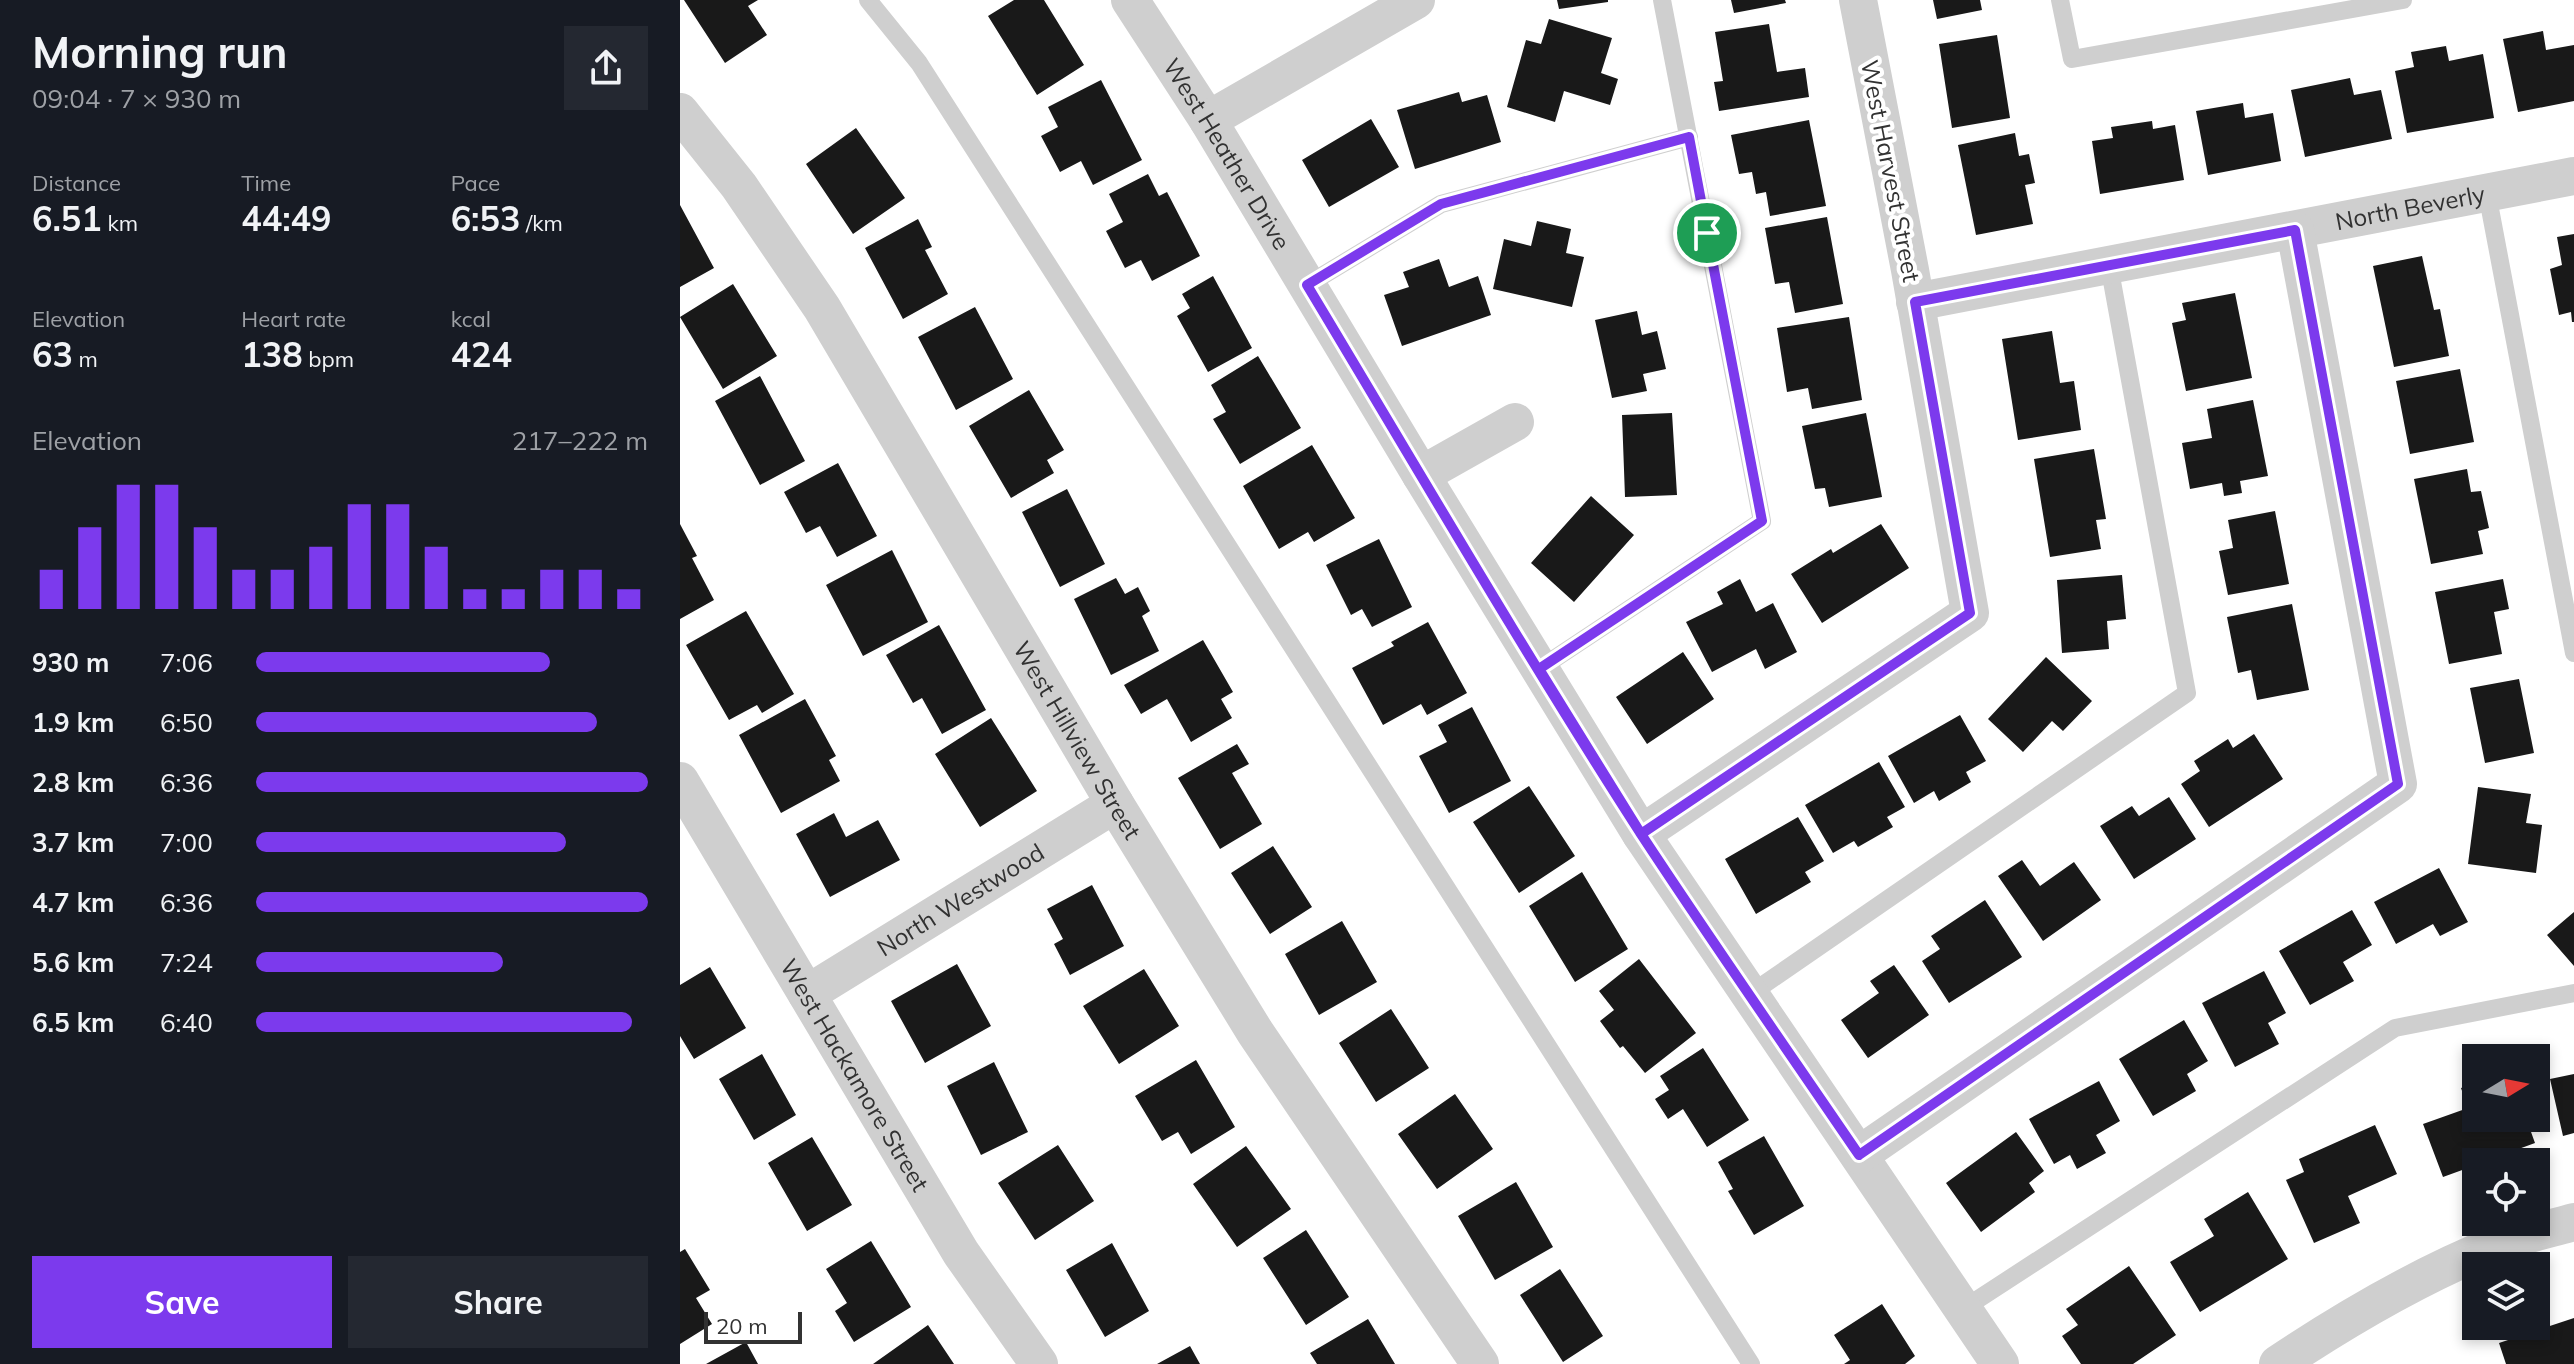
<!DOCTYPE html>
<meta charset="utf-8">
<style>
body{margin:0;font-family:Mulish,sans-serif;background:#242831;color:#f1f3f6;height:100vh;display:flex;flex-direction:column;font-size:30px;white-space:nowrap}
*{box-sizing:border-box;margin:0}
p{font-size:26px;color:#9ea1a6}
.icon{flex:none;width:44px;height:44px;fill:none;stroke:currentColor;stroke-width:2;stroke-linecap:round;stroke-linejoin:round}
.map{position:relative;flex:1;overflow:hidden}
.drawer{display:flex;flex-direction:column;background:#171b24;width:680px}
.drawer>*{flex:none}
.needle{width:52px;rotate:80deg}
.controls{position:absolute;left:1782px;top:1044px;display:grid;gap:16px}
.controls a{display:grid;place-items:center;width:88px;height:88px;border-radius:0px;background:#171b24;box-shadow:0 4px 12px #0003;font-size:40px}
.scale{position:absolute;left:24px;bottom:20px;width:98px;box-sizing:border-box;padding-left:8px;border:4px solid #323232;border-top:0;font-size:22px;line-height:28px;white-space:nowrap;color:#323232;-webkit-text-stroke:6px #fff;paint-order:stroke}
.pin{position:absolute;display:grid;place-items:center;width:68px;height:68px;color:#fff;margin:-34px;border:4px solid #fff;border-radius:50%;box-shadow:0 2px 8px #0007}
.round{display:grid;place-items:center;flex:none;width:84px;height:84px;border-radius:0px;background:#242831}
.headline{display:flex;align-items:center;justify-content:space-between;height:136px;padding:0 32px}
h1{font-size:44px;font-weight:700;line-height:60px}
.figures{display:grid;grid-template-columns:repeat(3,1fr);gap:12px;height:136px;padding:8px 32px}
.figures div{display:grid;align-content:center}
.figures b{font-size:34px;font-weight:700}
.figures small{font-size:22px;font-weight:400}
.figures p{font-size:22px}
.chart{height:224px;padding:16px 32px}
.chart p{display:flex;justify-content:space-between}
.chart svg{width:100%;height:144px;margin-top:8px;stroke:#7c3aed;stroke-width:6}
.button{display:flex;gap:16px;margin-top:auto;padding:16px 32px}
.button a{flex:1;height:92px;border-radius:0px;background:#7c3aed;color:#fff;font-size:32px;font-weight:700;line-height:92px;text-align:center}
.button a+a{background:#242831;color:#f1f3f6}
ul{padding:0 32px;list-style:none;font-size:26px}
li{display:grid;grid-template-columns:128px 96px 1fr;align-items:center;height:60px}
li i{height:20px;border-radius:10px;background:#7c3aed}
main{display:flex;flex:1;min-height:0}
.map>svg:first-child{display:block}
.building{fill:#191919}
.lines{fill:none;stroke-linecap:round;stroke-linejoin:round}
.lane{stroke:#cfcfcf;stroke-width:18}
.street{stroke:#cfcfcf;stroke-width:38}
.route-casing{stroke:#fff;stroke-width:16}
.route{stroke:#7c3aed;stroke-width:10}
.labels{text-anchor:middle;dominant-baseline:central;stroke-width:8;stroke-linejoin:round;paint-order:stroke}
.street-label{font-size:24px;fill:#323232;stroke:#fff}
</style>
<main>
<section class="drawer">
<div class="headline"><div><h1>Morning run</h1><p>09:04 · 7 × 930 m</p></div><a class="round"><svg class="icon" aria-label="share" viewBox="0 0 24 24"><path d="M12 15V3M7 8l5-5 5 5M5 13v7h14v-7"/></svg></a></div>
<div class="figures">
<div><p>Distance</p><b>6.51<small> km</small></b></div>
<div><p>Time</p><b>44:49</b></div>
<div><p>Pace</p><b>6:53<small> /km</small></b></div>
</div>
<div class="figures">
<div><p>Elevation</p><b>63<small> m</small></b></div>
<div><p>Heart rate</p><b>138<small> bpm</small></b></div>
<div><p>kcal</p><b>424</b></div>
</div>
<div class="chart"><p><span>Elevation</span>217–222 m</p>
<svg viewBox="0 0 160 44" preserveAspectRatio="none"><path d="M5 44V32M15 44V19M25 44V6M35 44V6M45 44V19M55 44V32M65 44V32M75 44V25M85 44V12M95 44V12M105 44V25M115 44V38M125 44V38M135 44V32M145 44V32M155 44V38"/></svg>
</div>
<ul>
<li><b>930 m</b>7:06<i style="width:75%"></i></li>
<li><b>1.9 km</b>6:50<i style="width:87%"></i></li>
<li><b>2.8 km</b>6:36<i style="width:100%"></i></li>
<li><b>3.7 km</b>7:00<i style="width:79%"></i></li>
<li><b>4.7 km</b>6:36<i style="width:100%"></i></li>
<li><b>5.6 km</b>7:24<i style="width:63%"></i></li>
<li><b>6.5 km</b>6:40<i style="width:96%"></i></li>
</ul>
<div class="button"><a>Save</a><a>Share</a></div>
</section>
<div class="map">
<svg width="1894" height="1364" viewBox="0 0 1894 1364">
<rect width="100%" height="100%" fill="#fff"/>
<path class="building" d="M4 0H78L68 6 87 35 45 63Z
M334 0H364L404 65 357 95 308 16Z
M877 0H928V2L879 9Z
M1051 0H1105L1106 3 1054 13Z
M1253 0H1300L1302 10 1257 19Z
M869 19 932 38 921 73 938 79 930 105 884 91 875 122 827 107 846 40 861 44Z
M1089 24 1097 72 1125 68 1129 97 1039 111 1034 82 1043 81 1035 32Z
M1863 31 1866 50 1894 45V101L1838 112 1823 39Z
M1317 35 1330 118 1272 128 1259 44Z
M1766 46 1769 61 1803 54 1814 118 1727 133 1715 71 1734 67 1731 52Z
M1670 78 1674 95 1701 90 1712 139 1625 157 1611 90Z
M421 80 462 160 413 185 401 161 380 172 361 136 378 127 368 107Z
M779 92 782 102 807 95 821 142 735 169 717 110Z
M1563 103 1565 118 1593 113 1601 161 1528 175 1516 111Z
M691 119 719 167 649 207 622 160Z
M1129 120 1146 206 1090 216 1086 192 1076 194 1072 172 1059 174 1051 135Z
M1472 121 1473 129 1495 125 1504 180 1420 194 1412 141 1433 138 1431 127Z
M176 128 225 198 173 234 126 164Z
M1335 133 1339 156 1349 154 1355 183 1345 185 1353 224 1296 235 1278 145Z
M468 174 479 196 487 192 520 256 472 281 461 260 445 268 426 231 443 222 429 194Z
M0 205 34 268 0 287Z
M1147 217 1163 304 1115 313 1109 282 1095 284 1085 228Z
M238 219 252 247 245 250 268 294 223 319 185 248Z
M857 221 891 229 886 253 904 257 892 307 813 289 824 239 851 246Z
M1894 234V322H1892L1891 312 1879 315 1870 269 1882 265 1877 237Z
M1742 256 1754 310 1760 309 1769 356 1714 367 1693 266Z
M759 259 769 287 798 276 811 315 722 346 704 295 729 287 723 272Z
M533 276 572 348 528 372 497 316 510 308 502 294Z
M53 284 97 356 43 389 0 317Z
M1555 293 1572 378 1506 391 1492 323 1506 320 1502 303Z
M295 307 333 379 276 410 238 337Z
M957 311 962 335 977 331 986 369 963 374 967 391 932 398 915 320Z
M1169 317 1182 400 1132 409 1128 388 1107 392 1097 328Z
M1372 331 1380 383 1394 381 1401 430 1338 440 1322 339Z
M578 356 621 428 560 464 533 419 546 412 531 385Z
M1780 369 1794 442 1730 454 1716 381Z
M80 376 125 461 80 485 35 401Z
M349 390 384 450 367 460 374 473 331 498 289 426Z
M1573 400 1588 476 1560 481 1562 493 1544 496 1542 483 1510 489 1502 443 1532 438 1527 409Z
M992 413 997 495 945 497 942 415Z
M1186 413 1202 497 1149 507 1145 488 1135 489 1122 426Z
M632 445 675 518 634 542 628 532 599 549 563 486Z
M1414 449 1426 519 1416 520 1421 549 1370 557 1354 459Z
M158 463 197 536 157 557 140 526 126 533 104 492Z
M1787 469 1791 492 1801 491 1809 528 1798 531 1803 554 1751 564 1734 479Z
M387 489 425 564 380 587 342 512Z
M911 496 954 535 894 602 851 563Z
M1595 511 1609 584 1548 595 1539 551 1553 548 1548 520Z
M0 524 17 556 12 558 34 600 0 619Z
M1201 524 1229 568 1142 623 1111 574 1151 549 1153 553Z
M699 539 732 607 692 627 682 609 671 615 646 565Z
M212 550 248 622 183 656 146 585Z
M1442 575 1446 619 1427 621 1429 649 1382 653 1377 580Z
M436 578 445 594 458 587 470 611 462 616 479 651 431 675 394 599Z
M1060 579 1076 612 1093 603 1117 652 1085 669 1076 649 1032 672 1006 622 1043 604 1037 592Z
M1823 579 1829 609 1814 612 1822 654 1769 664 1755 592Z
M1612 604 1629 690 1577 700 1571 670 1558 673 1547 617Z
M66 611 114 694 82 713 77 705 49 720 6 645Z
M748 622 787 693 747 715 741 704 703 725 672 668 714 646 711 642Z
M259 625 306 710 262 734 242 698 233 703 206 655Z
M523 640 553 692 541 699 552 718 511 742 487 699 461 714 444 685Z
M1003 652 1034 699 967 744 936 697Z
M1366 657 1412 701 1383 731 1372 721 1343 752 1308 719Z
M1839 679 1854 753 1805 763 1790 688Z
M125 699 156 756 149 760 160 781 101 813 59 735Z
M792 707 831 781 769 813 739 756 767 742 758 725Z
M1280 715 1306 761 1286 772 1291 782 1259 801 1254 791 1234 803 1208 756Z
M311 718 357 791 300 827 255 754Z
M1574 734 1603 779 1529 827 1501 784 1520 771 1514 761 1548 739 1553 748Z
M557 744 569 764 552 773 582 824 540 849 498 778Z
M1199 762 1225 807 1207 817 1213 827 1178 847 1174 841 1153 853 1125 805Z
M849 786 895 856 839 893 793 822Z
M1798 787 1851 794 1846 823 1862 825 1856 873 1788 864Z
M1489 797 1516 839 1454 879 1420 826 1452 806 1459 816Z
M154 813 166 837 198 820 220 860 150 897 116 834Z
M1118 817 1144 861 1125 872 1131 882 1076 914 1045 859Z
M593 846 632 907 590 934 551 873Z
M1342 860 1360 886 1394 862 1421 900 1363 941 1318 876Z
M1759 868 1788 922 1760 936 1753 924 1716 944 1694 902Z
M902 872 948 949 895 982 849 906Z
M412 885 444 946 390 975 374 944 383 939 367 909Z
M1305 900 1342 957 1269 1003 1242 961 1260 949 1251 936Z
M1672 910 1692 945 1663 962 1674 981 1630 1005 1599 951Z
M1894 912V966L1867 935Z
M662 921 697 982 639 1015 605 954Z
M959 959 1016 1033 965 1073 943 1046 940 1048 920 1021 934 1010 919 991Z
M277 964 311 1026 245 1063 211 1001Z
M1214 965 1249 1015 1188 1058 1161 1020 1199 993 1190 981Z
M30 967 66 1028 14 1059 0 1036V985Z
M464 969 499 1026 439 1064 403 1006Z
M1584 971 1606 1013 1588 1023 1599 1044 1555 1067 1522 1003Z
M711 1009 749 1068 696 1102 659 1043Z
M1504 1020 1528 1061 1507 1074 1516 1091 1473 1116 1439 1059Z
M1023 1048 1069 1120 1027 1147 1003 1109 988 1119 975 1099 989 1090 980 1076Z
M82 1054 116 1115 74 1140 39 1079Z
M516 1060 555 1127 511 1154 498 1132 482 1141 455 1096Z
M314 1062 348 1132 301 1155 267 1086Z
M1894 1074V1133L1883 1136 1870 1079Z
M1419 1081 1440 1121 1416 1135 1426 1153 1397 1169 1390 1155 1374 1164 1349 1119Z
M1796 1083V1118H1846L1855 1143 1803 1162H1796V1165L1763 1177 1743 1124 1788 1108 1781 1088Z
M775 1094 813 1149 757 1189 718 1134Z
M1695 1125 1717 1174 1668 1196 1680 1223 1634 1243 1606 1180 1624 1172 1619 1159Z
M1336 1132 1364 1171 1349 1183 1355 1192 1301 1232 1266 1183Z
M1084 1136 1124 1206 1074 1235 1048 1191 1053 1189 1038 1162Z
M132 1137 172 1205 127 1231 88 1163Z
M378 1145 414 1201 355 1240 318 1183Z
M566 1146 611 1209 557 1247 513 1184Z
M836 1182 873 1247 815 1280 778 1216Z
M1568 1192 1608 1259 1520 1312 1490 1262 1534 1236 1524 1219Z
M626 1230 669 1297 626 1325 583 1258Z
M191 1241 231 1307 174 1342 155 1311 167 1303 146 1269Z
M432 1243 469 1311 425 1337 386 1270Z
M5 1249 30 1290 16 1298 32 1324 0 1344V1252Z
M1449 1266 1496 1335 1453 1364H1401L1382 1336 1398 1325 1386 1309Z
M880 1269 923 1336 883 1362 840 1295Z
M1202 1304 1235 1356 1225 1364H1164L1170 1360 1154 1335Z
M1894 1318V1364H1826L1819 1343Z
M688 1319 715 1364H637L630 1353Z
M248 1325 274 1364H193Z
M66 1342 78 1364H26Z
M510 1346 520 1364H477Z"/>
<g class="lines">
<path class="lane" d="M188 0 239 63 1071 1364
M1380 0 1392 59 1723 0
M1807 193 1894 653
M627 285 761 204 1009 137
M859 669 1082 521 982 0
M1070 994 1507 693 1429 265
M1283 1309 1715 1028 1894 993"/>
<g class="street">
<path id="s1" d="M450 0 528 120 741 475 961 834 1320 1364"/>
<path id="s2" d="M0 112 59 186 142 308 435 804 575 1032 800 1364"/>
<path d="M528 120 736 0"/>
<path id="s3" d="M1235 302 1894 176"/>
<path d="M741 475 835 422"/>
<path id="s4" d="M0 781 281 1253 359 1364"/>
<path d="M961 834 1290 613 1230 270 1178 0"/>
<path id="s5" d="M127 994 435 804"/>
<path d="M1179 1155 1718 784 1615 230"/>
<path d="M1598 1364C1667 1318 1740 1275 1818 1244 1842 1235 1869 1229 1894 1222"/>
</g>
</g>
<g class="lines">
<g class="route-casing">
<path id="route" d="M1027 233 1009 137 761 204 627 285C737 468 845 654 961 834 1032 942 1106 1048 1179 1155L1718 784 1615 230 1235 302 1290 613 961 834 859 669 1082 521 1027 233"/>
</g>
<use href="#route" class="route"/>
</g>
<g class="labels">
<g class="street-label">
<text stroke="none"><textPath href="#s1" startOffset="182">West Heather Drive</textPath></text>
<text transform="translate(1211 171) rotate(79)">West Harvest Street</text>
<text stroke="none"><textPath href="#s3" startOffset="504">North Beverly</textPath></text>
<text stroke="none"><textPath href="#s2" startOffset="744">West Hillview Street</textPath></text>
<text stroke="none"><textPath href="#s5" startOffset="180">North Westwood</textPath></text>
<text stroke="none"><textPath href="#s4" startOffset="342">West Hackamore Street</textPath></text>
</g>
</g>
</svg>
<div class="controls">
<a><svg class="needle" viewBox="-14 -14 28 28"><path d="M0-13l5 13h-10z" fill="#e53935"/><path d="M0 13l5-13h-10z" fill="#9ea1a6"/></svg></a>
<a><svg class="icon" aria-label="locate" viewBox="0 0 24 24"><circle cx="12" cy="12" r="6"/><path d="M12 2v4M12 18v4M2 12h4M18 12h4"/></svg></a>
<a><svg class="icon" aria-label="layers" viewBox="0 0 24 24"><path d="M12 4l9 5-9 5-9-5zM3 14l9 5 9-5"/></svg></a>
</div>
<div class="scale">20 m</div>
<div class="pin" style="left:1027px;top:233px;background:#1e9e55"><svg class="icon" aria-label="arrive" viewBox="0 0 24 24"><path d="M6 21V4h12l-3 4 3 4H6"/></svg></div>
</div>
</main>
